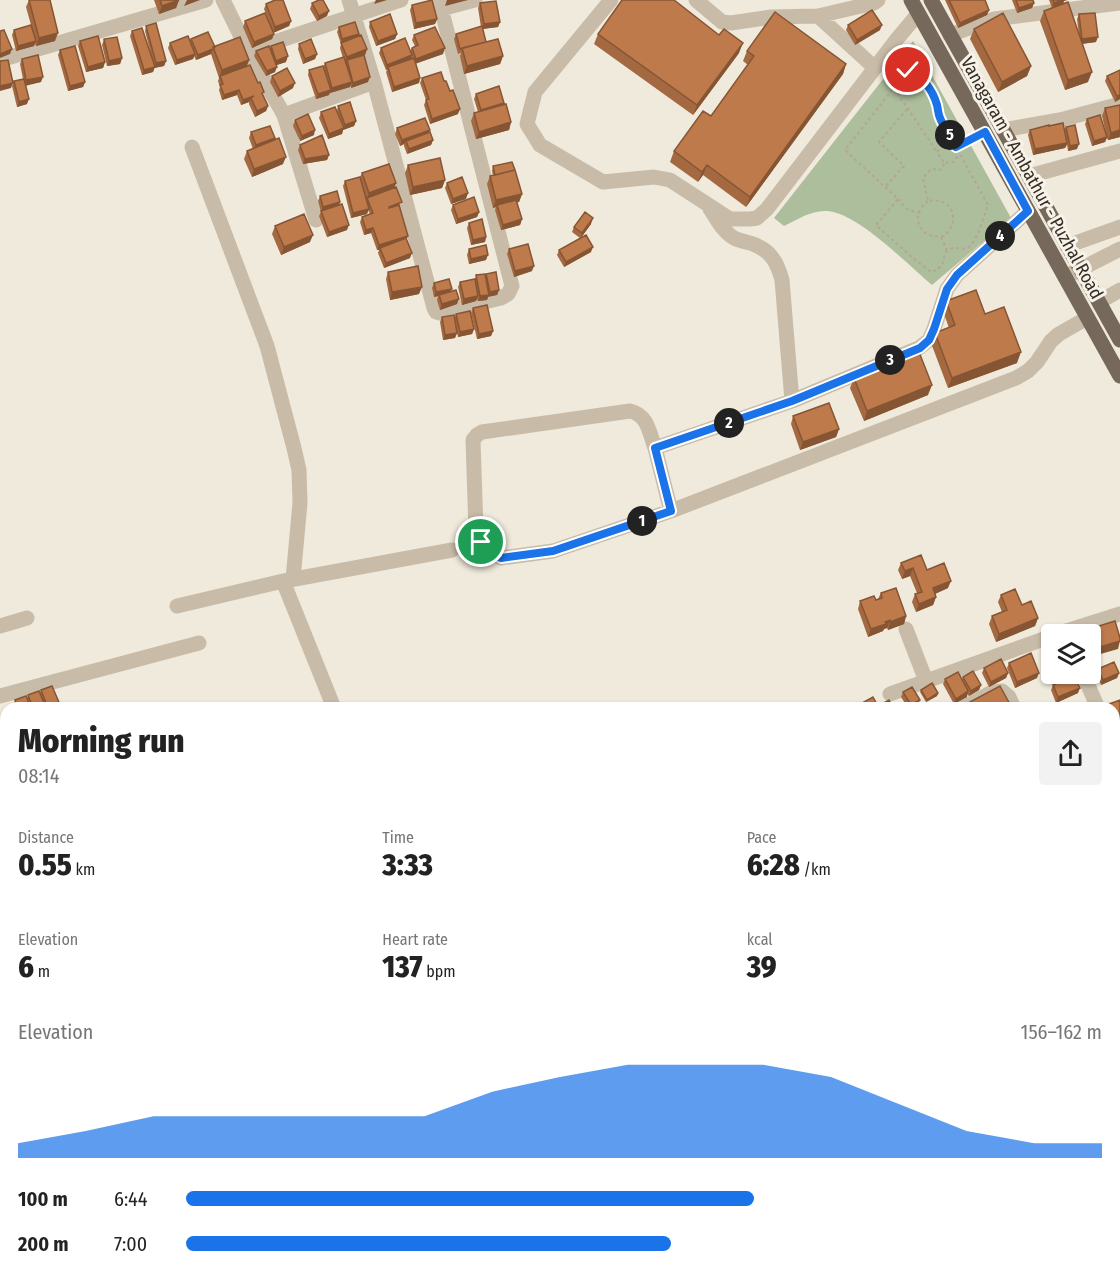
<!DOCTYPE html>
<meta charset="utf-8">
<style>
body{margin:0;font-family:"Fira Sans Condensed",sans-serif;background:#f2f2f2;color:#222;height:100vh;display:flex;flex-direction:column;font-size:22px;white-space:nowrap}
*{box-sizing:border-box;margin:0}
p{font-size:20px;color:#767676}
.icon{flex:none;width:33px;height:33px;fill:none;stroke:currentColor;stroke-width:2;stroke-linecap:round;stroke-linejoin:round}
.map{position:relative;flex:1;overflow:hidden}
.details{position:absolute;left:0px;top:702px;width:1120px;height:576px;display:flex;flex-direction:column;background:#fff;border-radius:18px 18px 0 0;box-shadow:0 2px 4px #0004}
.details>*{flex:none}
.buttons{position:absolute;left:1041px;top:624px;display:grid;gap:12px}
.buttons a{display:grid;place-items:center;width:60px;height:60px;border-radius:6px;background:#fff;box-shadow:0 2px 4px #0004;font-size:30px}
.pin{position:absolute;display:grid;place-items:center;width:51px;height:51px;color:#fff;margin:-26px;border:3px solid #fff;border-radius:50%;box-shadow:0 2px 6px #0007}
.km{position:absolute;width:30px;height:30px;margin:-15px;border-radius:50%;background:#222;color:#fff;font-size:16px;line-height:30px;text-align:center}
.round{display:grid;place-items:center;flex:none;width:63px;height:63px;border-radius:6px;background:#f2f2f2}
.head{display:flex;align-items:center;justify-content:space-between;height:102px;padding:0 18px}
h1{font-size:33px;font-weight:800;line-height:45px}
.stats{display:grid;grid-template-columns:repeat(3,1fr);gap:9px;height:102px;padding:6px 18px}
.stats div{display:grid;align-content:center}
.stats b{font-size:30px;font-weight:800}
.stats small{font-size:16px;font-weight:400}
.stats p{font-size:16px}
.chart{height:168px;padding:12px 18px}
.chart p{display:flex;justify-content:space-between}
.chart svg{width:100%;height:108px;margin-top:6px;fill:#1a73e8;opacity:.7}
ul{padding:0 18px;list-style:none;font-size:20px}
li{display:grid;grid-template-columns:96px 72px 1fr;align-items:center;height:45px}
li i{height:15px;border-radius:8px;background:#1a73e8}
.map>svg:first-child{display:block}
.green{fill:#adbe9c}
.lines{fill:none;stroke-linecap:round;stroke-linejoin:round}
.path{stroke:#b3a692;stroke-width:2;stroke-dasharray:3 3;stroke-linecap:butt}
.minor{stroke:#c8bca8;stroke-width:15}
.major{stroke:#76685a;stroke-width:15}
.highway{stroke:#554a3f;stroke-width:18}
.wall{fill:#a46940}
.shaded-wall{fill:#865534}
.building{fill:#bf7a4b;stroke:#865534;stroke-width:1.5}
.route-casing{stroke:#fff;stroke-width:12}
.route{stroke:#1a73e8;stroke-width:8}
.labels{text-anchor:middle;dominant-baseline:central;stroke-width:6;stroke-linejoin:round;paint-order:stroke}
.street-label{font-size:18px;fill:#352e28;stroke:#f8f3e8}
</style>
<div class="map">
<svg width="1120" height="1278" viewBox="0 0 1120 1278">
<rect width="100%" height="100%" fill="#f0eadc"/>
<path class="green" d="M913 41 1011 218 932 285C908 265 858 213 827 211 812 210 798 219 784 226L774 218Z"/>
<g class="lines">
<path class="path" d="M908 70C926 80 937 95 939 116L988 205C984 216 977 243 967 248 961 250 953 246 948 250 943 253 945 258 943 262 942 265 939 268 937 270L931 272 913 258 876 225 898 199 845 150Z
M894 88 937 152
M953 141 944 142 937 152 944 163 954 162 959 154
M956 147 974 138
M886 186 904 166 879 142 908 108
M898 199 907 209 919 213
M928 201C908 217 920 240 944 236 962 221 952 196 928 201L923 178 931 169 939 170 942 169 944 163
M941 237 947 250"/>
<path class="minor" d="M223 0 248 51 284 115 316 220
M349 0 374 82 434 308 436 312 439 313 501 298 508 294 512 286 439 0
M611 0 535 92 527 124 540 145 603 182 654 177 670 180 730 219H750L757 218 767 209 897 39 918 14
M696 0 722 22 731 23 771 17 818 16 874 3 878 0
M441 9 475 0
M818 16 875 68
M950 35 994 19 1120 3
M248 51 401 0
M0 60 206 0
M284 115 374 82
M1003 130 1060 120 1120 104
M192 147 267 346 294 448 299 470 300 503 293 579
M1029 176 1120 151
M710 209C717 219 723 232 734 238 740 241 747 242 753 244 771 251 777 262 782 280L792 401
M1067 246 1120 227
M1065 277 1120 249
M1099 302 1120 290
M655 448C649 432 648 415 630 411L482 432 477 435 473 440 476 531 481 542 490 552 501 558 553 551 671 511 1016 378 1028 371 1037 362 1051 341 1059 334 1087 318
M671 511 655 448 792 401 919 348 929 340 934 329 947 289 957 275 1028 211
M284 581 452 550
M177 606 283 581 334 708
M0 626 27 618
M906 629 926 681
M1057 634 1120 614
M1083 674 1098 708
M890 694 1052 636
M0 696 199 643
M963 708 992 692 1002 691 1009 697 1014 708
M1114 744 1120 756
M0 764 6 762
M1114 782 1120 779
M0 786 6 802
M1114 839 1120 851
M1114 879H1120
M0 914H6
M1114 973H1120
M0 999H6
M0 1029 6 1026
M1114 1057 1120 1070
M1114 1124 1120 1121
M1114 1154 1120 1167
M0 1192 6 1189
M1114 1199 1120 1197
M225 1272 227 1278
M285 1272 286 1278
M358 1272 359 1278
M438 1272V1278
M1074 1272 1076 1278
M652 1278 675 1272
M888 1278 909 1272"/>
<path class="major" d="M911 0 1120 376
M931 0 1120 340"/>
<path class="highway" d="M1114 902H1120
M1114 929H1120
M0 941 6 940
M0 968H6"/>
</g>
<path class="wall" d="M29 0H50L55 41 36 46 35 43 34 46 16 51 12 35 14 30 31 25 26 7Z
M154 0H179L176 8 159 14Z
M945 0H985L989 10 987 15 958 28Z
M1012 0H1033L1034 3 1032 8 1017 13Z
M1049 0H1067L1064 1 1063 4 1079 35 1077 19 1079 14 1096 42 1082 44 1088 82 1065 90 1040 21 1044 11 1052 8Z
M312 3 327 16 317 21 310 9Z
M480 3 500 22 498 27 482 29 486 42 503 56 500 64 464 74 460 56 461 53 458 54 454 39 456 34 481 27 478 8Z
M266 4 291 21 289 26 273 33 274 34 272 39 252 48 243 27 245 21 269 22 264 9Z
M412 5 437 19 435 24 414 29 410 10Z
M370 22 397 34 395 39 376 46 369 27Z
M848 25 880 30 855 45 846 30Z
M146 26 166 61 164 66 154 68 153 72 142 75 130 36 132 31 152 58 145 31Z
M339 27 358 36 367 49 365 55 360 56 368 82 351 88V85L350 87 330 93V92L329 95 316 99 308 75 309 70 323 68 325 63 343 58 340 48 341 44 337 32Z
M974 29 1031 66 1027 76 998 92 970 39Z
M598 34 719 35 739 53 693 115 594 44Z
M414 35 443 54 415 64 420 78 419 83 392 92 386 72 387 70H386L379 53 381 48 410 51 412 48 415 46 412 40Z
M104 39 122 58 120 64 107 66 102 45Z
M191 39 249 60 247 66 268 106 266 111 255 117 249 104V102L241 105 237 95 222 100 219 90 220 87 218 81 219 78 211 54 196 60 194 56 193 59 175 65 168 48 170 43 190 41Z
M80 41 105 62 103 68 86 72 78 46Z
M299 44 317 54 315 59 303 64 298 49Z
M271 46 286 62 276 65 275 72 266 76 254 56 256 51 270 49Z
M60 50 85 82 83 87 68 91 58 55Z
M747 51 846 64 843 74 746 207 703 175 698 182 670 162 674 151 711 116 748 65 743 61Z
M22 59 41 82 25 85 27 104 17 107 12 86 14 81 23 79 20 64Z
M1120 70V99L1115 102 1105 81 1107 76Z
M272 76 293 88 278 97 270 82Z
M422 78 444 81 458 114 430 124 424 105 426 100 420 83Z
M476 94 504 103V104L511 122 509 130 476 139 471 121 474 113 478 112 474 99Z
M1120 105V137L1108 140 1107 138 1105 142 1092 146 1085 124 1087 119 1106 134 1102 116 1105 108Z
M338 106 356 121 354 126 343 130 342 134 328 139 319 118 321 112 337 111Z
M295 120 314 135 300 141 293 126Z
M1049 126 1064 131 1066 127 1077 149 1068 151 1067 145 1065 148 1033 155 1028 135 1030 130Z
M397 128 429 132 433 140 431 145 407 154 404 146V144L400 146 395 134Z
M251 132 274 140 283 164 252 177 244 159 247 151 253 149 249 138Z
M300 145 329 155 327 160 303 164 298 150Z
M408 165 445 180 442 188 410 195 405 173Z
M493 166 522 194 519 202H517L522 219 520 225 501 230 495 210 496 207 493 208 487 184 490 176H493L492 171Z
M362 173 396 183 394 188 408 236 406 239 410 258 384 268 378 253 379 250H377L371 233 364 235 360 222 362 217 370 214 368 210 367 214 351 218 343 186 345 181 360 177Z
M447 183 466 199 451 204 445 188Z
M320 196 340 202 339 205 347 230 327 237 319 216 321 212 318 201Z
M453 205 479 212 477 217 456 224 451 210Z
M469 223 486 237 485 242 471 245 467 228Z
M591 224 581 237 591 252 564 267 557 255 559 250 580 238 572 232 574 227Z
M275 226 310 242 281 255 272 234Z
M469 249 486 260 469 264 467 255Z
M509 249 532 271 514 277 507 254Z
M388 272 419 294 390 300 386 279Z
M486 274 499 290 497 295 488 296 487 300 478 301 477 299 476 301 462 305 458 287 460 282 475 280 476 275H486Z
M434 283 451 291 457 304 440 310 437 300 438 296 434 297 432 288Z
M946 301 985 314 1017 363 948 388 931 343 935 333 949 328 943 311Z
M473 308 493 331 491 336 477 339 471 313Z
M456 314 474 329 472 334 458 337 457 333 455 338 443 340 440 322 442 317H455Z
M854 378 928 395 864 421 850 388Z
M793 416 839 429 836 437 800 450 791 424Z
M901 563 927 570 948 588 935 594 936 597 933 605 916 612 912 602 915 594 917 593 910 576 902 579 898 570Z
M881 593 906 616 904 624 888 630 887 628 884 629 883 631 868 637 858 609 860 601 878 599Z
M1001 595 1022 605 1038 618 1035 626 996 642 989 624 992 616 1002 612 998 602Z
M1052 645V667H1051L1044 652 1046 647Z
M1009 663 1037 678 1015 688 1007 668Z
M1052 667V674H1073L1072 677 1078 693 1056 703 1051 690 1053 685 1054 684 1049 673Z
M984 668 1008 673 1006 678 989 687 982 673Z
M1098 669 1119 673 1117 678 1101 685 1097 674Z
M963 677 981 685 979 690 969 696 967 694V697L954 704 943 684 945 679H962Z
M41 690 61 707 60 708H14L13 706 15 700 27 698 28 695 40 693Z
M921 690 938 693 937 696 926 702 920 692Z
M903 692 918 705 913 708H908L901 697Z
M1120 700V740L1116 731 1117 727 1115 728 1114 727V708H1108L1109 704Z
M6 850V867L0 855 1 852Z
M1120 993V1019L1114 1008V996Z
M1120 1137V1150H1119L1116 1141 1117 1138Z
M585 1272H611L613 1278H587Z
M620 1272H654L639 1277 638 1274 637 1278H621Z
M789 1272H809L810 1274 809 1278H792Z
M814 1272H837L835 1276 830 1278H816Z
M937 1272H962L964 1278H939Z
M1081 1272H1101L1090 1278H1084Z"/>
<path class="shaded-wall" d="M179 0 176 8 159 14 162 6Z
M187 0H200L184 6Z
M376 0H387L374 4Z
M447 0H468L445 6Z
M1063 0H1067L1064 1 1063 4 1052 8 1054 3Z
M1034 3 1032 8 1017 13 1019 8Z
M989 10 987 15 958 28 960 23Z
M329 11 327 16 317 21 319 16Z
M437 19 435 24 414 29 416 23Z
M291 21 289 26 273 33 275 27Z
M500 22 498 27 482 29 484 24Z
M882 25 880 30 855 45 857 40Z
M58 33 55 41 36 46 39 38Z
M274 34 272 39 252 48 254 42Z
M359 34 357 39 341 44 342 39Z
M397 34 395 39 376 46 378 41Z
M1098 37 1096 42 1080 44 1082 39Z
M36 41 34 46 16 51 18 46Z
M743 43 739 53 693 115 697 105Z
M445 48 443 54 414 64 416 59Z
M12 49 10 54 0 58V54Z
M213 49 211 54 196 60 198 55Z
M367 49 365 55 348 61 347 60 345 62 347 57Z
M195 54 193 59 175 65 177 60Z
M317 54 315 59 303 64 305 59Z
M412 55 410 60 388 67 386 70 387 65Z
M288 56 286 62 274 66 276 61Z
M503 56 500 64 464 74 467 66Z
M122 58 120 64 107 66 109 61Z
M249 60 246 67 219 78 222 70Z
M166 61 164 66 154 68 156 63Z
M105 62 103 68 86 72 88 67Z
M846 64 843 74 746 207 750 197Z
M1031 66 1027 76 998 92 1002 82Z
M155 67 153 72 142 75 144 70Z
M277 67 275 72 266 76 267 71Z
M1092 72 1088 82 1065 90 1068 80Z
M43 77 41 82 25 86 26 80Z
M370 77 368 82 351 88 353 83Z
M420 78 419 83 392 92 394 87Z
M85 82 83 87 68 91 70 86Z
M352 82 350 87 330 93 332 88Z
M13 83 11 88 0 91V86Z
M295 83 293 88 278 97 280 91Z
M239 90 237 95 222 100 224 95Z
M331 90 329 95 316 99 318 94Z
M1120 95V99L1115 102 1117 96Z
M254 96 251 98 249 102 241 105 243 100Z
M29 99 27 104 17 107 19 102Z
M268 106 266 111 255 117 257 111Z
M460 109 458 114 430 124 432 119Z
M356 121 354 126 343 130 342 134 328 139 329 134 344 128 345 125Z
M511 122 509 130 476 139 479 132Z
M315 130 314 135 300 141 302 136Z
M430 130 428 135 406 141 404 144 400 146 402 140Z
M1120 130V137L1108 140 1111 133Z
M1107 137 1105 142 1092 146 1094 141Z
M275 138 273 144 254 151 256 145Z
M433 140 431 145 407 154 409 149Z
M1067 143 1065 148 1033 155 1035 149Z
M1079 144 1077 149 1068 151 1070 146Z
M329 155 327 160 303 164 305 159Z
M286 157 283 164 252 177 254 169Z
M707 165 703 175 698 182 702 172Z
M445 180 442 188 410 195 413 187Z
M396 183 394 188 367 198 369 193Z
M468 193 466 199 451 204 453 199Z
M522 194 519 202 498 207 497 205 496 207 493 208 496 200Z
M340 202 338 207 321 212 323 207Z
M369 209 367 214 351 218 353 213Z
M479 212 477 217 456 224 458 219Z
M593 218 591 224 581 238 582 233Z
M522 219 520 225 501 230 503 225Z
M349 225 347 230 327 237 329 232Z
M373 228 371 233 364 235 366 230Z
M313 235 310 242 281 255 284 247Z
M408 236 406 241 380 248 379 250H377L379 245Z
M486 237 485 242 471 245 473 240Z
M593 247 591 252 564 267 566 262Z
M412 253 410 258 384 268 386 263Z
M488 255 486 260 469 264 471 259Z
M534 266 532 271 514 277 515 271Z
M422 287 419 294 390 300 392 292Z
M452 289 450 294 439 295 438 296 434 297 436 292Z
M499 290 497 295 488 297 490 292Z
M489 295 487 300 478 301 480 296Z
M478 296 476 301 462 305 464 299Z
M459 299 457 304 440 310 442 304Z
M474 329 472 334 458 337 460 332Z
M493 331 491 336 477 339 479 334Z
M457 333 455 338 443 340 445 335Z
M1021 352 1017 363 948 388 952 378Z
M932 385 928 395 864 421 867 411Z
M839 429 836 437 800 450 803 442Z
M913 568 910 576 902 579 905 571Z
M951 581 948 588 930 596 933 588Z
M936 597 933 605 916 612 919 604Z
M906 616 904 624 888 630 890 622Z
M1038 618 1035 626 996 642 999 634Z
M890 620 887 628 884 629 883 631 868 637 871 629Z
M1120 641 1118 649 1090 657V650Z
M1008 673 1006 678 989 687 991 682Z
M1039 673 1037 678 1015 688 1017 682Z
M1119 673 1117 678 1101 685 1103 680Z
M1073 674 1071 678 1055 686 1056 680Z
M981 685 979 690 969 696 971 691Z
M1080 688 1078 693 1056 703 1058 697Z
M968 691 967 697 954 704 956 699Z
M938 693 937 696 926 702 927 700Z
M920 700 918 705 913 708H910L911 705Z
M1120 722V726L1115 728 1117 723Z
M6 740V745L0 747V742Z
M1120 760 1118 765 1114 766V762Z
M4 829 2 835 0 836V831Z
M1120 1035V1040L1114 1042V1038Z
M1120 1217V1221L1114 1224V1219Z
M1120 1237V1242L1114 1244V1240Z
M457 1272H468L466 1276 443 1278 444 1273Z
M641 1272H654L639 1277Z
M834 1272H837L835 1276 830 1278H819V1277Z
M1093 1272H1101L1090 1278H1086L1087 1275Z
M638 1274 637 1278H625Z"/>
<path class="building" d="M29 0H50L58 33 39 38Z
M160 0H179L162 6Z
M275 0H283L291 21 275 27 266 4Z
M319 0H323L329 11 319 16 312 3Z
M432 0 437 19 416 23 412 5Z
M622 0H674L719 35 724 29 743 43 697 105 598 34Z
M949 0H985L989 10 960 23Z
M1016 0H1033L1034 3 1019 8Z
M1053 0H1063L1054 3Z
M496 1 500 22 484 24 480 3Z
M1068 2 1092 72 1068 80 1044 11Z
M872 10 882 25 857 40 848 25Z
M775 12 846 64 750 197 707 165 702 172 674 151 703 111 711 116 754 56 747 51Z
M265 13 274 34 254 42 245 21Z
M1003 13 1031 66 1002 82 974 29Z
M1095 13 1098 37 1082 39 1079 14Z
M390 14 397 34 378 41 370 22Z
M355 22 359 34 342 39 339 27Z
M156 23 166 61 156 63 146 26Z
M31 25 36 41 18 46 14 30Z
M482 26 486 42 460 49 456 34Z
M435 27 445 48 416 59 412 48 418 45 414 35Z
M142 28 155 67 144 70 132 31Z
M4 30 12 49 0 54V31Z
M208 32 215 47 213 49 198 55 191 39Z
M361 35 367 49 347 57 341 43Z
M98 36 105 62 88 67 80 41Z
M188 36 195 54 177 60 170 43Z
M117 37 122 58 109 61 104 39Z
M240 37 249 60 222 70 213 47Z
M405 38 412 55 387 65 381 48Z
M311 39 317 54 305 59 299 44Z
M498 39 503 56 467 66 462 48Z
M283 42 288 56 276 61 271 46Z
M75 46 85 82 70 86 60 50Z
M269 46 277 67 267 71 256 51Z
M38 55 43 77 26 80 22 59Z
M364 55 370 77 353 83 347 60Z
M344 57 352 82 332 88 325 63Z
M414 58 420 78 394 87 388 67Z
M8 60 13 83 0 86V61Z
M250 65 258 83 260 82 264 92 262 93 268 106 257 111 251 98 254 96 243 100 239 90 224 95 220 85 223 84 220 76Z
M323 66 331 90 318 94 309 70Z
M287 68 295 83 280 91 272 76Z
M1120 70V95L1117 96 1107 76Z
M441 72 444 81H446L450 91 453 90 460 109 432 119 426 100 429 99 422 78Z
M24 79 29 99 19 102 14 81Z
M499 86 504 103 481 110 476 94Z
M350 102 356 121 345 125 338 106Z
M506 104 511 122 479 132 474 113Z
M1120 105V130L1111 133 1105 108Z
M335 107 344 128 329 134 321 112Z
M308 114 315 130 302 136 295 120Z
M1100 115 1107 137 1094 141 1087 119Z
M425 118 430 130 402 140 397 128Z
M1063 123 1067 143 1035 149 1030 130 1049 125V126Z
M1075 125 1079 144 1070 146 1066 127Z
M270 126 275 138 256 145 251 132Z
M430 132 433 140 409 149 406 141Z
M322 135 329 155 305 159 300 145Z
M279 138 286 157 254 169 247 151Z
M440 158 445 180 413 187 408 165Z
M512 162 515 170 495 175 493 166Z
M389 164 396 183 369 193 362 173Z
M515 170 522 194 496 200 490 176Z
M360 177 369 209 353 213 345 181Z
M462 177 468 193 453 199 447 183Z
M396 187 402 202 389 207V208L399 205 408 236 379 245 373 228 366 230 362 217 373 213 367 198Z
M337 191 340 202 323 207 320 196Z
M474 197 479 212 458 219 453 205Z
M516 200 522 219 503 225 497 205Z
M342 204 349 225 329 232 321 211Z
M585 212 593 218 582 233 574 227Z
M304 214 313 235 284 247 275 226Z
M482 219 486 237 473 240 469 223Z
M586 235 593 247 566 262 559 250Z
M406 238 412 253 386 263 380 248Z
M528 244 534 266 515 271 509 249Z
M486 245 488 255 471 259 469 249Z
M418 266 422 287 392 292 388 272Z
M496 272 499 290 490 292 486 274Z
M485 274 489 295 480 296 476 275Z
M449 279 452 289 436 292 434 283Z
M475 279 478 296 464 299 460 282Z
M456 290 459 299 442 304 439 295Z
M976 290 985 314 1004 307 1021 352 952 378 935 333 955 325 946 301Z
M487 305 493 331 479 334 473 308Z
M470 311 474 329 460 332 456 314Z
M454 315 457 333 445 335 442 317Z
M919 352 932 385 867 411 854 378Z
M829 403 839 429 803 442 793 416Z
M921 555 927 570 944 563 951 581 933 588 936 597 919 604 915 594 922 592 913 568 905 571 901 563Z
M896 588 906 616 890 622V620L885 622 886 624 871 629 860 601 874 596 876 600 882 598 881 593Z
M1015 589 1022 605 1031 601 1038 618 999 634 992 616 1007 610 1001 595Z
M1115 621 1120 638V641L1090 650V634H1081L1080 632Z
M1052 645V660L1046 647Z
M1031 653 1039 673 1017 682 1009 663Z
M1001 659 1008 673 991 682 984 668Z
M1114 662 1119 673 1103 680 1098 669Z
M973 671 981 685 971 691 963 677Z
M958 672 968 691 956 699 945 679Z
M1053 674H1072L1056 680Z
M1074 676 1080 688 1058 697 1053 685Z
M932 683 938 693 927 700 921 690Z
M52 686 61 707 57 708H48L41 690Z
M1000 686 1012 708H968L966 704Z
M912 687 920 700 911 705 903 692Z
M39 691 46 708H33L28 695Z
M26 696 31 708H18L15 700Z
M873 697 879 708H864L862 703Z
M889 700 893 708H882L880 705Z
M1120 700V722L1117 723 1114 717V708H1111L1109 704Z
M1043 705 1044 708H1035Z
M6 727V740L0 742V729Z
M1114 748 1120 760 1114 762Z
M0 819 4 829 0 831Z
M6 850V863L1 852Z
M1120 993V1010L1114 999V996Z
M1120 1020V1035L1114 1038V1023Z
M1120 1137V1147L1117 1138Z
M1114 1200H1116L1120 1208V1217L1114 1219Z
M1120 1221V1237L1114 1240V1224Z
M4 1258 6 1263V1272H10L11 1274 3 1278H0V1260Z
M372 1272H385L387 1278H369L367 1274Z
M542 1272H545L547 1278H529V1276Z
M547 1272H581L582 1278H549Z
M588 1272H611L613 1278H590Z
M623 1272H638V1274L625 1278Z
M672 1272H676L678 1278H657V1276Z
M693 1272H699L701 1278H682L681 1276Z
M793 1272H809L810 1274 801 1278H795Z
M818 1272H834L819 1277Z
M842 1272H846L848 1278H841L839 1273Z
M861 1272H873L875 1278H863Z
M941 1272H962L964 1278H943Z
M1086 1272H1093L1087 1275Z
M790 1273 791 1278H777V1277Z"/>
<g class="lines">
<g class="route-casing">
<path id="route" d="M481 542 490 552 501 558 553 551 671 511 655 448 792 401 920 348 929 340 934 329 947 289 957 275 1028 211 985 132 956 147C951 138 944 128 940 118 938 114 938 109 937 105 932 88 923 78 908 70"/>
</g>
<use href="#route" class="route"/>
</g>
<g class="labels">
<g class="street-label">
<text transform="translate(1032 178) rotate(61)">Vanagaram - Ambathur - Puzhal Road</text>
</g>
</g>
</svg>
<div class="buttons">
<a><svg class="icon" aria-label="layers" viewBox="0 0 24 24"><path d="M12 4l9 5-9 5-9-5zM3 14l9 5 9-5"/></svg></a>
</div>
<div class="pin" style="left:481px;top:542px;background:#1e9e55"><svg class="icon" aria-label="arrive" viewBox="0 0 24 24"><path d="M6 21V4h12l-3 4 3 4H6"/></svg></div>
<div class="pin" style="left:908px;top:70px;background:#d93025"><svg class="icon" aria-label="check" viewBox="0 0 24 24"><path d="M5 12l5 5 9-10"/></svg></div>
<b class="km" style="left:642px;top:521px">1</b>
<b class="km" style="left:729px;top:423px">2</b>
<b class="km" style="left:890px;top:360px">3</b>
<b class="km" style="left:1000px;top:236px">4</b>
<b class="km" style="left:950px;top:135px">5</b>
<section class="details">
<div class="head"><div><h1>Morning run</h1><p>08:14</p></div><a class="round"><svg class="icon" aria-label="share" viewBox="0 0 24 24"><path d="M12 15V3M7 8l5-5 5 5M5 13v7h14v-7"/></svg></a></div>
<div class="stats">
<div><p>Distance</p><b>0.55<small> km</small></b></div>
<div><p>Time</p><b>3:33</b></div>
<div><p>Pace</p><b>6:28<small> /km</small></b></div>
</div>
<div class="stats">
<div><p>Elevation</p><b>6<small> m</small></b></div>
<div><p>Heart rate</p><b>137<small> bpm</small></b></div>
<div><p>kcal</p><b>39</b></div>
</div>
<div class="chart"><p><span>Elevation</span>156–162 m</p>
<svg viewBox="0 0 160 44" preserveAspectRatio="none"><path d="M0 44V38L10 33L20 27L30 27L40 27L50 27L60 27L70 17L80 11L90 6L100 6L110 6L120 11L130 22L140 33L150 38L160 38V44z"/></svg>
</div>
<ul>
<li><b>100 m</b>6:44<i style="width:62%"></i></li>
<li><b>200 m</b>7:00<i style="width:53%"></i></li>
</ul>
</section>
</div>
